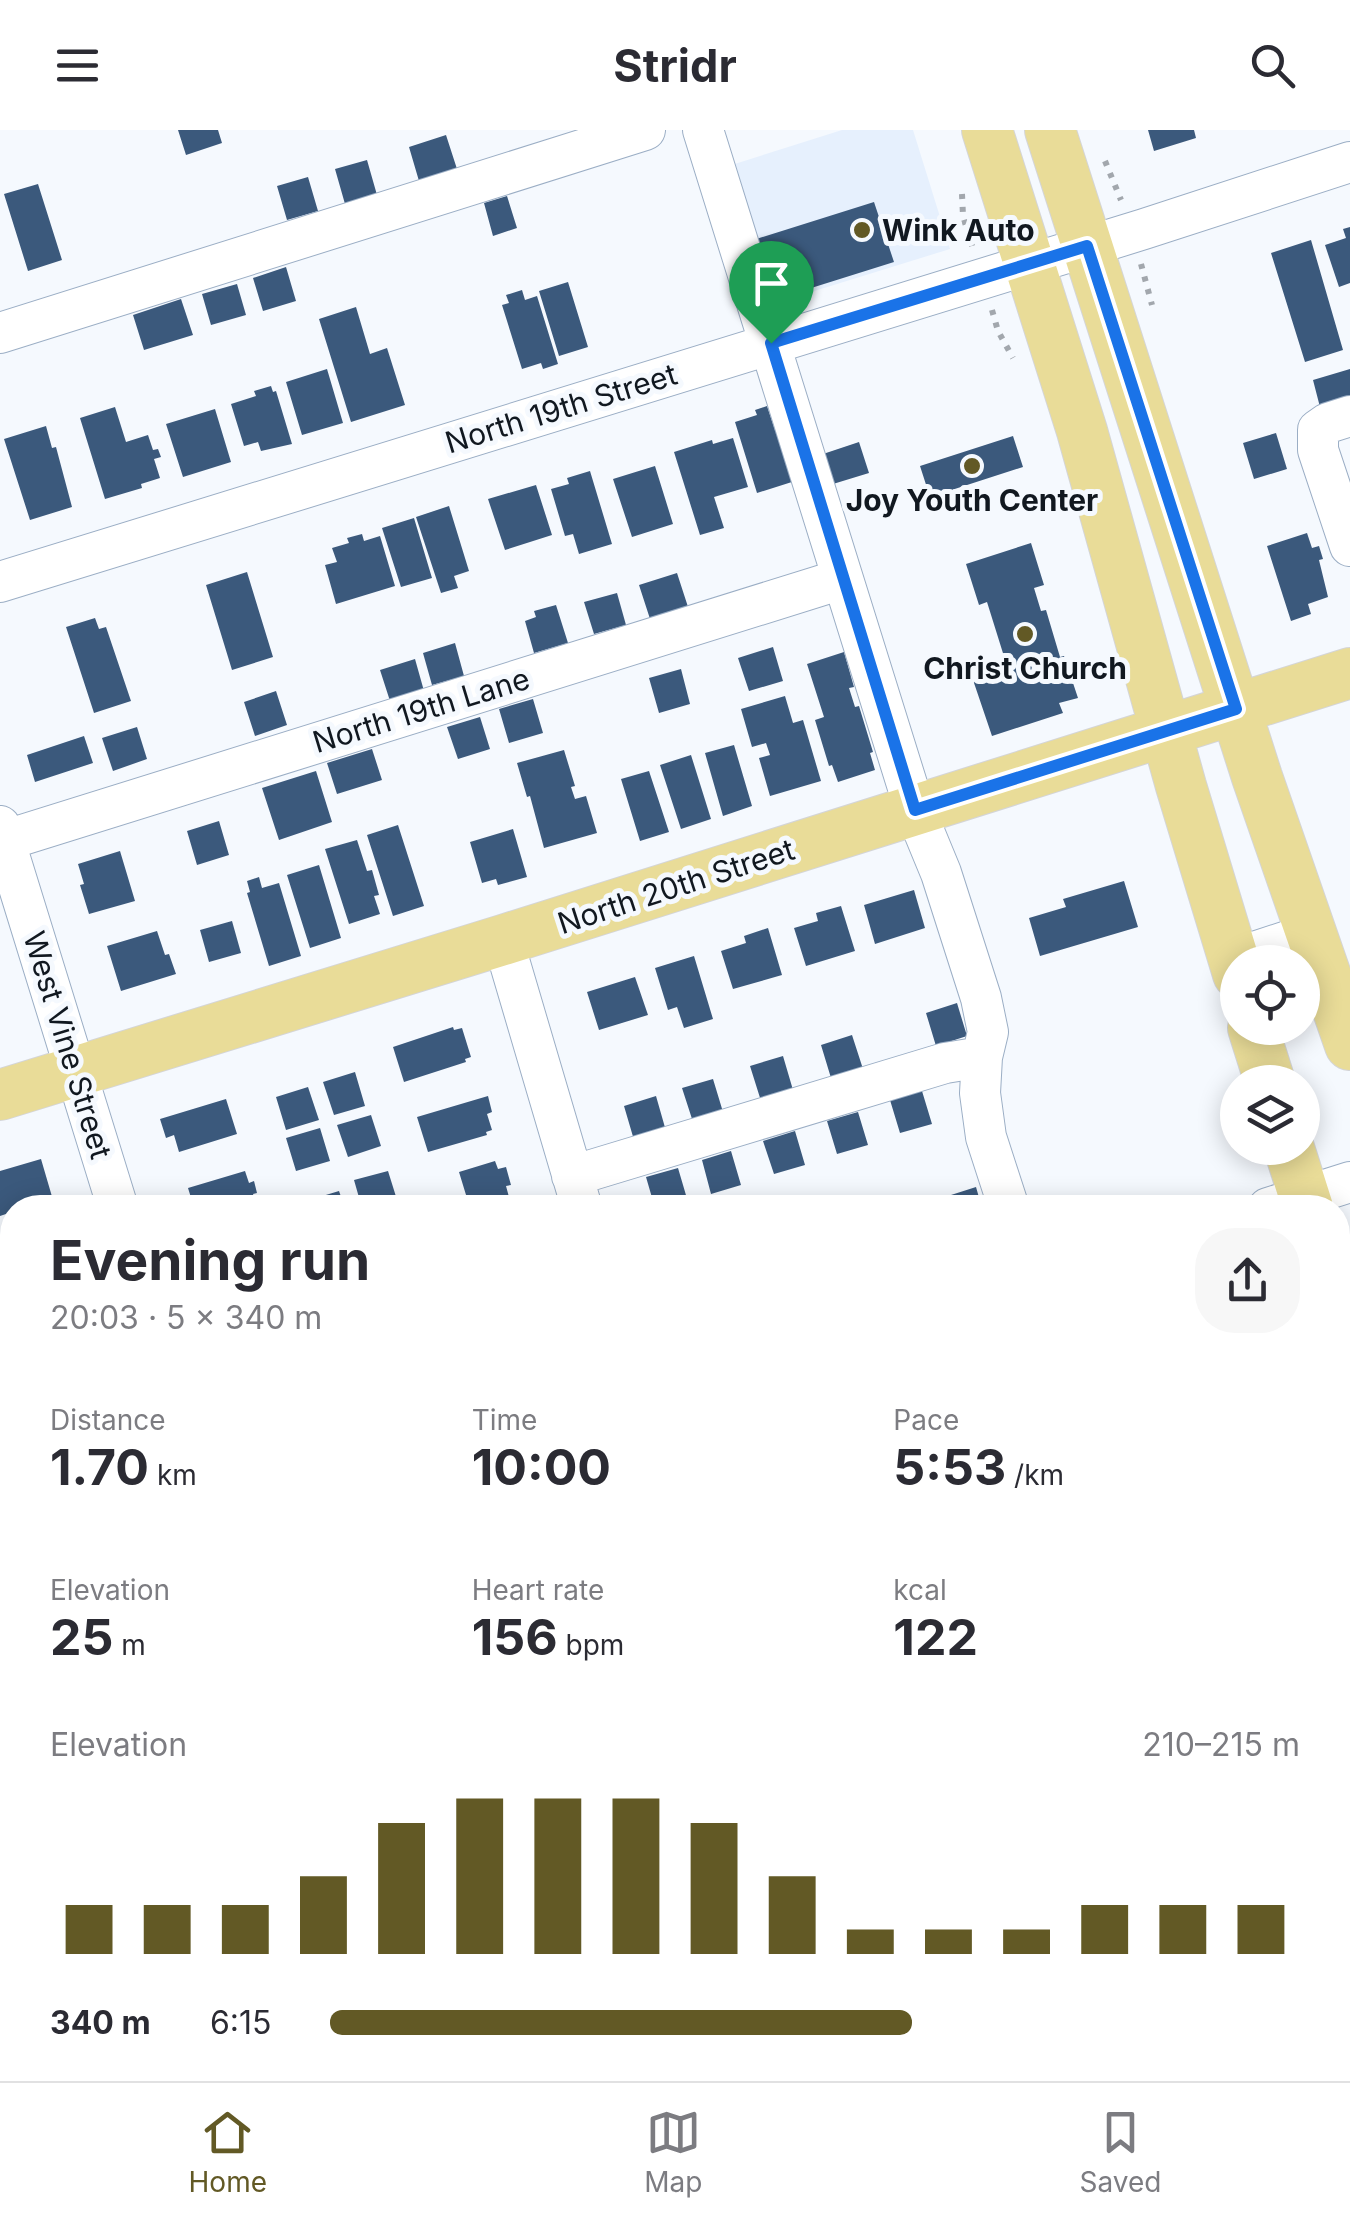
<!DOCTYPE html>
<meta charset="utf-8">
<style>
body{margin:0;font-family:Inter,sans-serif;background:#f7f7f7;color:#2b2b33;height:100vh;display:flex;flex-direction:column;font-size:38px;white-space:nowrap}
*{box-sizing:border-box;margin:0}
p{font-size:32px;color:#7c7c81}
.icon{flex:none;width:55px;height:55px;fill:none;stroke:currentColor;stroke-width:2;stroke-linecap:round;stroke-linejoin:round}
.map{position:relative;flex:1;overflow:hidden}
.drawer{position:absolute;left:0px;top:1065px;width:1350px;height:888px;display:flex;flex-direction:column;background:#fff;border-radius:40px 40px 0 0;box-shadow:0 5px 25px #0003}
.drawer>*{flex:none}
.fabs{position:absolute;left:1220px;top:815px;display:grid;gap:20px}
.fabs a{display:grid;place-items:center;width:100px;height:100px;border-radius:50%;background:#fff;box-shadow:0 5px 25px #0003;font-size:50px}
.pin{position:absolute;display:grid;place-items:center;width:85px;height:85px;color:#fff;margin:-102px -42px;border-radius:50% 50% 50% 0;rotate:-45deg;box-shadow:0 0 10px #0007}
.pin .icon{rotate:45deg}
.round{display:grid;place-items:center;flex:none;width:105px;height:105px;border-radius:40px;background:#f7f7f7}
.head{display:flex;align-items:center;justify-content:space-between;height:170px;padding:0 50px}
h1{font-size:55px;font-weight:700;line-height:75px}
.figures{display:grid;grid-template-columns:repeat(3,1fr);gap:15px;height:170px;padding:10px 50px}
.figures div{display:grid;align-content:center}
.figures b{font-size:50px;font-weight:700}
.figures small{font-size:28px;font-weight:400}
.figures p{font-size:28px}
.chart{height:280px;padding:20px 50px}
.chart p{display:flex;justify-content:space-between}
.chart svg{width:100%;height:180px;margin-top:10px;stroke:#625925;stroke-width:6}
ul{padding:0 50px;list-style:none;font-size:32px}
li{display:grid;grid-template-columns:160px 120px 1fr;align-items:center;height:75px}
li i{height:25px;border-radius:12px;background:#625925}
header{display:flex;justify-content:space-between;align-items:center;height:130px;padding:0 50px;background:#fff;font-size:45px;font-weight:700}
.menu{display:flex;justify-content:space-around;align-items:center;height:140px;border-top:2px solid #e1e1e2;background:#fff;font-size:28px;color:#7c7c81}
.menu a{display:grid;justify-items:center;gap:5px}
.menu .active{color:#625925}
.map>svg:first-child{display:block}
.built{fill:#e6f0fd}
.building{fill:#3b597c}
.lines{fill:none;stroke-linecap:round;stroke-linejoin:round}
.minor-casing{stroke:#9baec5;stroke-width:42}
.major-casing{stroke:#d4d5d7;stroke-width:52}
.path{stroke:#a2a7ad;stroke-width:6;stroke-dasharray:5 8;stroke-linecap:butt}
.minor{stroke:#fff;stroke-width:40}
.major{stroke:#e9dc98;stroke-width:50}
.route-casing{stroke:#fff;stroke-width:20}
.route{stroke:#1a73e8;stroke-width:12}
.poi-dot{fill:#625925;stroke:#f5f9fe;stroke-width:4}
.labels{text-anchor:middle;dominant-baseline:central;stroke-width:10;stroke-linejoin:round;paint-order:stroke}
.poi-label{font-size:30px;font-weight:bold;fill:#111820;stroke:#f5f9fe}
.street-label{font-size:30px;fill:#111820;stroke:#f5f9fe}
</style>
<header><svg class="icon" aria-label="menu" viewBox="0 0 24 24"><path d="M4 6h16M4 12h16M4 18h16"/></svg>Stridr<svg class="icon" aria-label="search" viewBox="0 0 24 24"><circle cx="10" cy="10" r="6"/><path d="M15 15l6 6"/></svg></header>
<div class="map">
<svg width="1350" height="1951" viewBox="0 0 1350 1951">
<rect width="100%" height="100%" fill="#f5f9fe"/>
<path class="built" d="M842 0H913L950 119 766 176 722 38Z"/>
<path class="building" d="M178 0H218L222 13 186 25Z
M1148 0H1194L1196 8 1154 21Z
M446 5 457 39 419 51 409 17Z
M367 30 377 65 345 74 335 39Z
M308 47 318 81 287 90 277 56Z
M38 54 62 130 28 141 4 64Z
M507 66 517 98 493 106 484 73Z
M874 72 894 132 808 159 806 153 767 166 750 111Z
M1350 97V153L1339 157 1325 115 1346 108 1343 99Z
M1311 110 1343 220 1305 232 1271 123Z
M286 137 296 171 263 181 253 148Z
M568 152 588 217 559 226 539 161Z
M237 154 246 185 211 195 202 164Z
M522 160 525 170 537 166 558 234 543 239 541 233 522 239 502 175 509 173 506 165Z
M181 169 193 205 144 220 133 185Z
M356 177 370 224 387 218 405 275 351 292 319 189Z
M327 239 343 293 302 305 286 252Z
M1350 239V272L1321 281 1313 250Z
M271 256 273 262 276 261 292 314 261 321 258 312 244 316 231 274 256 266 254 261Z
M767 276 775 300 778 299 795 351 757 363 735 292 757 285 755 280Z
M115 277 126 312 148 305 153 320 158 319 161 327 154 329 160 348 141 354 142 358 105 369 80 288Z
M215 279 231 332 183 347 166 294Z
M46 296 52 318 56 317 72 377 30 390 4 309Z
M1276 303 1287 339 1254 349 1243 313Z
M1013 306 1023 337 930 367 920 336Z
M733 308 748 357 714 367 724 398 700 405 674 322 712 310 713 314Z
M859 312 869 343 833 354 823 324Z
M655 336 673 394 632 407 613 349Z
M590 341 612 414 579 424 573 404 565 406 551 359 569 354 567 348Z
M536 355 552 405 505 420 488 369Z
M449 376 469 441 454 446 458 458 441 463 416 387Z
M414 388 432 448 401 457 382 398Z
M1307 403 1312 418 1319 416 1323 429 1319 430 1328 467 1308 474 1311 484 1291 491 1267 416Z
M362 404 364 411 380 406 395 456 336 474 325 435 337 432 332 418 349 413 347 408Z
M1031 413 1044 455 1034 458 1041 481 1046 480 1060 527 1064 526 1078 568 1059 573 1063 583 992 606 972 547 1007 536 987 472 979 475 966 434Z
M247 442 273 527 232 540 206 455Z
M677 443 689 480 651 492 639 455Z
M617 463 626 495 594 504 584 472Z
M556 475 568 513 534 523 525 491 536 487 534 481Z
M95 488 99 499 106 497 131 571 94 583 66 497Z
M455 513 464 546 432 555 423 523Z
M773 517 783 551 749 561 738 528Z
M844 522 854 557 849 558 855 577 859 576 873 622 870 623 875 640 838 652 832 635 829 636 815 590 824 587 807 534Z
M415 529 424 561 390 571 380 540Z
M681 539 690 574 659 583 649 548Z
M276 561 287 595 255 606 244 572Z
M785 566 793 593 803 590 821 651 770 666 759 628 770 625 766 613 752 617 741 579Z
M533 569 543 603 509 613 499 579Z
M480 587 490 619 458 629 447 597Z
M137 597 147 629 113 641 102 608Z
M84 606 93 633 35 652 27 625Z
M734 615 752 676 723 686 705 623Z
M372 619 382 650 337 664 327 633Z
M564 620 575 656 571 657 575 669 586 666 597 703 544 718 530 666 527 667 517 633Z
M691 625 711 689 681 699 660 635Z
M316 641 332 692 279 710 262 658Z
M649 641 669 702 640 711 621 649Z
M219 691 229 725 197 735 187 701Z
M398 695 424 776 393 786 367 705Z
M513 699 527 747 498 755 496 749 482 753 470 712Z
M357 710 367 741 372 740 379 765 374 766 380 784 349 794 325 719Z
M120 721 135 771 89 784 80 755 84 754 78 734Z
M319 735 341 808 310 818 287 745Z
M259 747 262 758 279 753 301 826 269 836 247 763 250 762 247 751Z
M1124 751 1138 797 1040 826 1029 788 1066 777 1063 769Z
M914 760 925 798 875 814 864 775Z
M841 776 855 821 806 836 794 798 818 791 816 783Z
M232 791 241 823 209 832 200 800Z
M768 798 782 845 733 859 721 821 746 813 744 806Z
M157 801 165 825 169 824 176 844 121 861 107 816Z
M694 826 713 889 684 898 677 877 668 880 655 838Z
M635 847 648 885 599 900 587 862Z
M957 873 967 906 936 916 926 883Z
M453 897 454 900 462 898 471 927 465 929 466 932 404 952 393 917Z
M852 905 863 939 831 948 821 915Z
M783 926 793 960 761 971 750 936Z
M355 942 365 976 334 985 323 952Z
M713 949 723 982 693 992 682 958Z
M308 957 319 990 286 1000 276 967Z
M922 961 932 994 900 1003 890 970Z
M488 966 492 982 487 984 492 1000 486 1002 487 1005 428 1022 417 987Z
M656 966 666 1001 634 1010 624 976Z
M226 969 237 1004 179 1022 174 1005 166 1008 160 989Z
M858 982 868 1015 837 1024 827 991Z
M371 985 381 1016 348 1027 337 995Z
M320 998 330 1031 296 1041 286 1008Z
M795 1001 805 1035 774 1044 763 1011Z
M731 1021 741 1055 711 1064 702 1030Z
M41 1029 53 1070 27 1078H12V1082L0 1086V1041Z
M495 1031 498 1039 506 1037 511 1055 506 1056 512 1078H470L459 1042Z
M678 1038 688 1072 668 1078H655L646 1047Z
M245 1041 249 1053 254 1051 257 1063 253 1064 257 1078H189L188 1073 192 1071 188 1058Z
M388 1041 398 1073 381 1078H362L354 1050Z
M976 1057 982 1078H928L926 1073Z
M339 1061 345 1078H308L306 1071Z
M12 1248V1283L2 1286 0 1252Z
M12 1370V1423L9 1424 0 1395V1373Z
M1348 1453 1350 1461V1502L1338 1505V1456Z
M3 1545 12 1576V1594L0 1598V1546Z
M12 1782V1819L0 1823V1786Z
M12 1857V1912L0 1916V1861Z
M297 1940H328L331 1951H276L275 1947Z
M454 1940H509L511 1947 497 1951H458Z
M790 1940H824L828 1951H793Z
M1046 1940H1054L1058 1951H1022L1021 1948Z"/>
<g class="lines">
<g class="minor-casing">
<path id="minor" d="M703 0 915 680 941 743 981 868 988 902 982 927 980 963 986 1007 1009 1078
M0 203 645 0
M1350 286 1328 293 1318 300V320L1350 416
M0 452 1144 99 1350 32
M0 696 118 1078
M0 712 842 449
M503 810 582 1078
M1233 829 1312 803
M572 1046 945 933 982 927
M1268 1078 1350 1052
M0 1224 12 1220
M0 1480 12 1477
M1338 1571 1350 1568
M389 1940 392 1951
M633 1940 637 1951
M1312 1940 1315 1951
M125 1951 161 1940
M944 1951 981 1940"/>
</g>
<g class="major-casing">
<path id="major" d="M987 0 1082 301 1181 656 1238 844
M1050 0 1257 647 1350 915
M1253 898 1270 952
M0 965 503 810 1350 543
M1289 1018 1308 1078
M1338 1170 1350 1208"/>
</g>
<path class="path" d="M1105 31 1121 70
M962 64 963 86 972 116
M1141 134 1152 175
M992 180 998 201 1013 228"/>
<use href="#minor" class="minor"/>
<use href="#major" class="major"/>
</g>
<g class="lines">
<g class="route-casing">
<path id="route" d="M1087 116 1236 579 915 680 771 213Z"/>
</g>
<use href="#route" class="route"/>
</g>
<g class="poi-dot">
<circle cx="862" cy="100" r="10"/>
<circle cx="972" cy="336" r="10"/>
<circle cx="1025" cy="504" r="10"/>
</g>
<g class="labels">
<g class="poi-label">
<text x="882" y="100" text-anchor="start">Wink Auto</text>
<text x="972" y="370">Joy Youth Center</text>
<text x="1025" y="538">Christ Church</text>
</g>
<g class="street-label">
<text transform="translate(561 278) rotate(-17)">North 19th Street</text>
<text transform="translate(421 580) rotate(-17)">North 19th Lane</text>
<text transform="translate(676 756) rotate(-18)">North 20th Street</text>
<text transform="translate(68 915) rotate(73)">West Vine Street</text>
</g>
</g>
</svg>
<div class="fabs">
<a><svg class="icon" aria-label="locate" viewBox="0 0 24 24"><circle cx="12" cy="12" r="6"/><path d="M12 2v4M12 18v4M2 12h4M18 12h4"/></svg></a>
<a><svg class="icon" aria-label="layers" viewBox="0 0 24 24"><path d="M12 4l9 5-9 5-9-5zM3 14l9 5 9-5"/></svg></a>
</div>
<div class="pin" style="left:771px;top:213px;background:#1e9e55"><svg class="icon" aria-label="arrive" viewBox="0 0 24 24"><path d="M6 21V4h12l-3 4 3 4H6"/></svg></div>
<section class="drawer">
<div class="head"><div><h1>Evening run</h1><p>20:03 · 5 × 340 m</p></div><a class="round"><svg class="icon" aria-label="share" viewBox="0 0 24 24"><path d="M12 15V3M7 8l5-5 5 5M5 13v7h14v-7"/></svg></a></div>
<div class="figures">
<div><p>Distance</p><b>1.70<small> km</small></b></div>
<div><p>Time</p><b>10:00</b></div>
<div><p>Pace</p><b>5:53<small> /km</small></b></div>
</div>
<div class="figures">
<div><p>Elevation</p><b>25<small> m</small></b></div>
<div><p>Heart rate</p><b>156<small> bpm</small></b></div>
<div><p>kcal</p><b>122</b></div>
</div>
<div class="chart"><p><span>Elevation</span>210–215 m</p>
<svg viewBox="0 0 160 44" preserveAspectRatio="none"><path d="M5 44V32M15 44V32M25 44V32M35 44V25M45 44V12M55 44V6M65 44V6M75 44V6M85 44V12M95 44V25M105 44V38M115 44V38M125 44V38M135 44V32M145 44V32M155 44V32"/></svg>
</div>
<ul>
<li><b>340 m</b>6:15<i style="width:60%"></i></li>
</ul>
</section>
</div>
<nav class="menu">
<a class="active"><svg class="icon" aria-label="home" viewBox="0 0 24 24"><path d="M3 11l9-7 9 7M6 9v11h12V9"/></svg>Home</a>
<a><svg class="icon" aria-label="map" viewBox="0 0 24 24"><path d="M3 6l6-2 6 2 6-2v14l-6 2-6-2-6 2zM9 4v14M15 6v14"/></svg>Map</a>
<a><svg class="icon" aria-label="saved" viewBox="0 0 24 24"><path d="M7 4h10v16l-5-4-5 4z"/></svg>Saved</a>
</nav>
